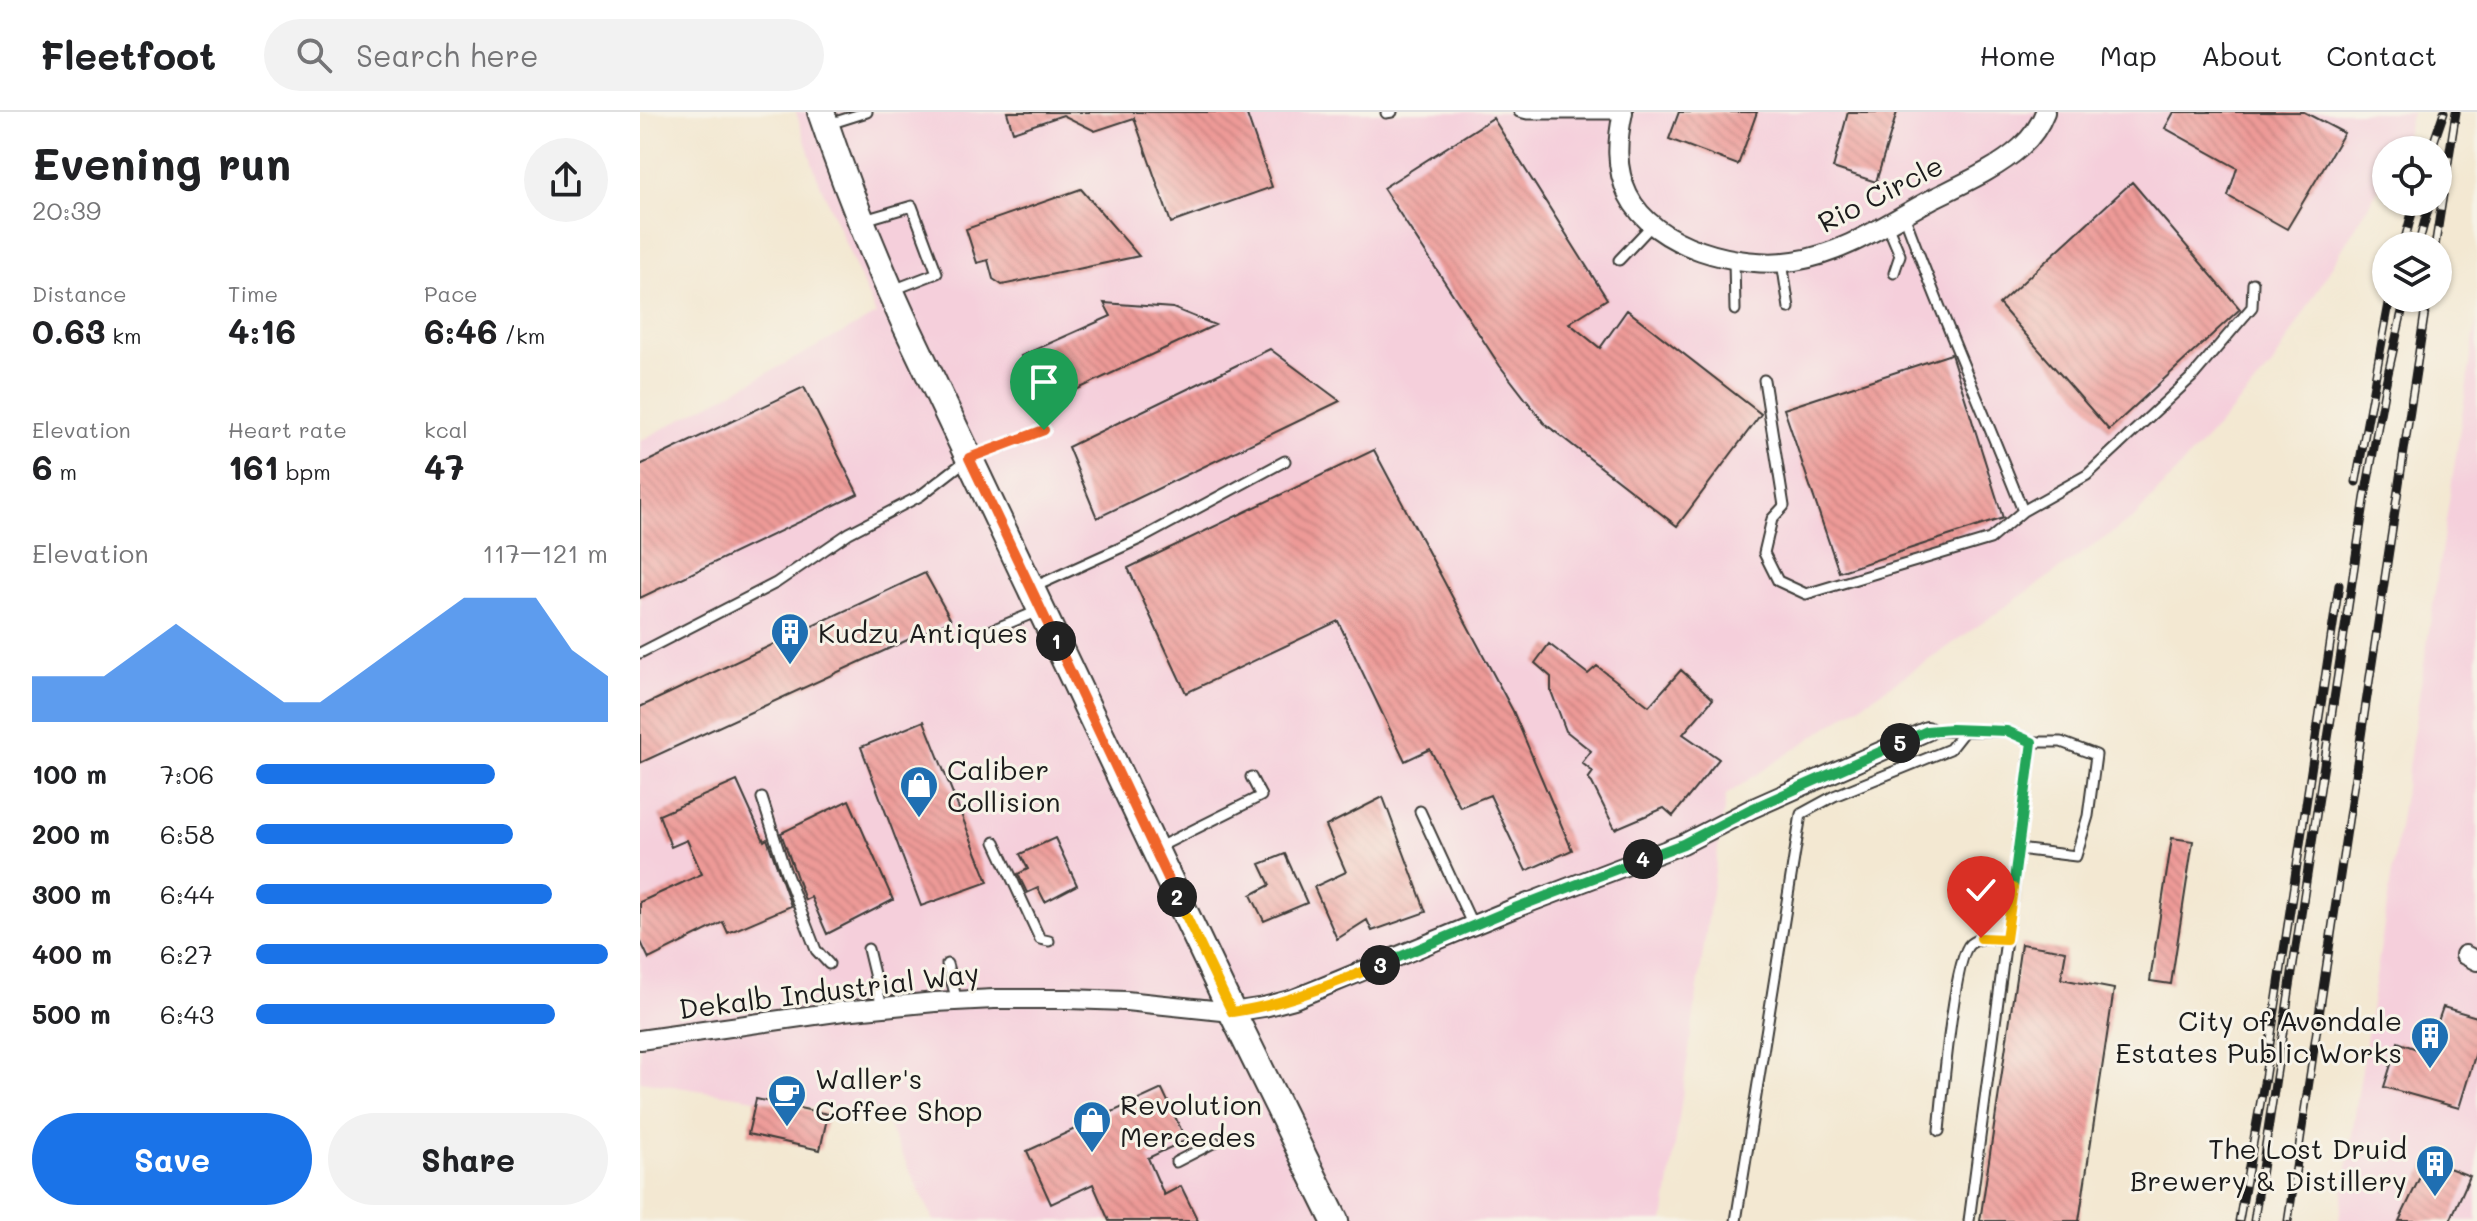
<!DOCTYPE html>
<meta charset="utf-8">
<style>
body{margin:0;font-family:Mali,sans-serif;background:#f2f2f2;color:#202124;height:100vh;display:flex;flex-direction:column;font-size:30px;white-space:nowrap}
*{box-sizing:border-box;margin:0}
p{font-size:26px;color:#757577}
.icon{flex:none;width:44px;height:44px;fill:none;stroke:currentColor;stroke-width:2;stroke-linecap:round;stroke-linejoin:round}
.map{position:relative;flex:1;overflow:hidden}
.side{display:flex;flex-direction:column;background:#fff;width:640px}
.side>*{flex:none}
.controls{position:absolute;left:1732px;top:24px;display:grid;gap:16px}
.controls a{display:grid;place-items:center;width:80px;height:80px;border-radius:50%;background:#fff;box-shadow:0 2px 6px #0004;font-size:40px}
.pin{position:absolute;display:grid;place-items:center;width:68px;height:68px;color:#fff;margin:-82px -34px;border-radius:50% 50% 50% 0;rotate:-45deg;box-shadow:0 0 8px #0007}
.pin .icon{rotate:45deg}
.km{position:absolute;width:40px;height:40px;margin:-20px;border-radius:50%;background:#222;color:#fff;font-size:22px;line-height:40px;text-align:center}
.round{display:grid;place-items:center;flex:none;width:84px;height:84px;border-radius:42px;background:#f2f2f2}
.head{display:flex;align-items:center;justify-content:space-between;height:136px;padding:0 32px}
h1{font-size:44px;font-weight:700;line-height:60px}
.figures{display:grid;grid-template-columns:repeat(3,1fr);gap:12px;height:136px;padding:8px 32px}
.figures div{display:grid;align-content:center}
.figures b{font-size:34px;font-weight:700}
.figures small{font-size:22px;font-weight:400}
.figures p{font-size:22px}
.chart{height:224px;padding:16px 32px}
.chart p{display:flex;justify-content:space-between}
.chart svg{width:100%;height:144px;margin-top:8px;fill:#1a73e8;opacity:.7}
.primary-button{display:flex;gap:16px;margin-top:auto;padding:16px 32px}
.primary-button a{flex:1;height:92px;border-radius:48px;background:#1a73e8;color:#fff;font-size:32px;font-weight:700;line-height:92px;text-align:center}
.primary-button a+a{background:#f2f2f2;color:#202124}
ul{padding:0 32px;list-style:none;font-size:26px}
li{display:grid;grid-template-columns:128px 96px 1fr;align-items:center;height:60px}
li i{height:20px;border-radius:10px;background:#1a73e8}
header{display:flex;align-items:center;gap:48px;box-sizing:border-box;height:112px;padding:0 40px;background:#fff;border-bottom:2px solid #e0e0e0}
header strong{font-size:38px}
nav{display:flex;gap:44px;margin-inline-start:auto;font-size:28px}
.search{width:560px;height:72px;background:#f2f2f2;display:flex;align-items:center;gap:20px;box-sizing:border-box;padding:0 28px;border-radius:44px;color:#757577;font-size:30px}
main{display:flex;flex:1;min-height:0}
.map>svg:first-child{display:block}
.built{fill:#f5cfdb}
.building{fill:url(#building-back-hatch)}
.lines{fill:none;stroke-linecap:round;stroke-linejoin:round}
.service-casing{stroke:#3c3b37;stroke-width:13}
.minor-casing{stroke:#3c3b37;stroke-width:22}
.secondary-casing{stroke:#3c3b37;stroke-width:30}
.service{stroke:#fff;stroke-width:9}
.minor{stroke:#fff;stroke-width:18}
.secondary{stroke:#fff;stroke-width:26}
.rail-casing{stroke:#1c1c1c;stroke-width:9}
.rail{stroke:#f7f3e8;stroke-width:6;stroke-dasharray:18;stroke-linecap:butt}
.split-1-casing{stroke:#fff;stroke-width:16}
.split-2-casing{stroke:#fff;stroke-width:16}
.split-3-casing{stroke:#fff;stroke-width:16}
.split-4-casing{stroke:#fff;stroke-width:16}
.split-5-casing{stroke:#fff;stroke-width:16}
.split-6-casing{stroke:#fff;stroke-width:16}
.split-7-casing{stroke:#fff;stroke-width:16}
.split-1{stroke:#f0652b;stroke-width:10}
.split-2{stroke:#f0652b;stroke-width:10}
.split-3{stroke:#f5b400;stroke-width:10}
.split-4{stroke:#22a559;stroke-width:10}
.split-5{stroke:#22a559;stroke-width:10}
.split-6{stroke:#22a559;stroke-width:10}
.split-7{stroke:#f5b400;stroke-width:10}
.labels{text-anchor:middle;dominant-baseline:central;stroke-width:6;stroke-linejoin:round;paint-order:stroke}
.street-label{font-size:28px;fill:#1c1c1c;stroke:#f7f3e8}
.poi-label{font-size:28px;fill:#1c1c1c;stroke:#f7f3e8;text-anchor:start}
</style>
<header>
<strong>Fleetfoot</strong>
<div class="search"><svg class="icon" aria-label="search" viewBox="0 0 24 24"><circle cx="10" cy="10" r="6"/><path d="M15 15l6 6"/></svg>Search here</div>
<nav><a>Home</a><a>Map</a><a>About</a><a>Contact</a></nav>
</header>
<main>
<section class="side">
<div class="head"><div><h1>Evening run</h1><p>20:39</p></div><a class="round"><svg class="icon" aria-label="share" viewBox="0 0 24 24"><path d="M12 15V3M7 8l5-5 5 5M5 13v7h14v-7"/></svg></a></div>
<div class="figures">
<div><p>Distance</p><b>0.63<small> km</small></b></div>
<div><p>Time</p><b>4:16</b></div>
<div><p>Pace</p><b>6:46<small> /km</small></b></div>
</div>
<div class="figures">
<div><p>Elevation</p><b>6<small> m</small></b></div>
<div><p>Heart rate</p><b>161<small> bpm</small></b></div>
<div><p>kcal</p><b>47</b></div>
</div>
<div class="chart"><p><span>Elevation</span>117–121 m</p>
<svg viewBox="0 0 160 44" preserveAspectRatio="none"><path d="M0 44V30L10 30L20 30L30 22L40 14L50 22L60 30L70 38L80 38L90 30L100 22L110 14L120 6L130 6L140 6L150 22L160 30V44z"/></svg>
</div>
<ul>
<li><b>100 m</b>7:06<i style="width:68%"></i></li>
<li><b>200 m</b>6:58<i style="width:73%"></i></li>
<li><b>300 m</b>6:44<i style="width:84%"></i></li>
<li><b>400 m</b>6:27<i style="width:100%"></i></li>
<li><b>500 m</b>6:43<i style="width:85%"></i></li>
</ul>
<div class="primary-button"><a>Save</a><a>Share</a></div>
</section>
<div class="map">
<svg width="1837" height="1109" viewBox="0 0 1837 1109">
<defs>
<pattern id="building-back-hatch" width="6" height="6" patternUnits="userSpaceOnUse" patternTransform="scale(2)"><rect width="6" height="6" fill="#ed9a97"/><path d="M-1 5l2 2M0 0l6 6M5-1l2 2" fill="none" stroke="#cb8482"/></pattern>
</defs>
<rect width="100%" height="100%" fill="#f7f3e8"/>
<filter id="ink" filterUnits="userSpaceOnUse"><feTurbulence type="fractalNoise" baseFrequency=".0125" numOctaves="2"/><feDisplacementMap in="SourceGraphic" scale="16" xChannelSelector="R" yChannelSelector="G"/><feConvolveMatrix kernelMatrix="1 2 1 2 8 2 1 2 1" color-interpolation-filters="sRGB"/></filter>
<filter id="wash" filterUnits="userSpaceOnUse"><feTurbulence type="fractalNoise" baseFrequency=".006" numOctaves="4" result="noise"/><feDisplacementMap in="SourceGraphic" scale="32" xChannelSelector="R" yChannelSelector="G"/><feGaussianBlur stdDeviation="1.8" result="paint"/><feColorMatrix in="noise" values="0 0 0 0 0 0 0 0 0 0 0 0 0 0 0 0 0 1.4 0 .05"/><feComposite in="paint" operator="in"/></filter>
<g filter="url(#wash)">
<rect width="100%" height="100%" fill="#f3e8d2"/>
<path class="built" d="M156 0H1772L1762 38H1746V64L1632 254 1495 405 1302 539 1086 683 1024 1109H294L245 1007 0 969V329L236 203 176 62Z
M1837 206V1109H1699L1722 956Z"/>
<g id="blocks">
<path class="building" d="M367 0H606L632 75 531 111 494 6 455 19 423 3 373 20Z
M1039 0H1117L1098 53 1029 27Z
M1208 0H1257L1236 70 1193 56Z
M1534 0H1664L1704 21 1647 117 1588 84 1597 56 1525 16Z
M853 6 967 187 929 211 960 236 987 198 1121 302 1037 414 904 311 860 254 743 76Z
M1492 70 1600 197 1469 318 1359 192Z
M441 77 499 144 362 173 353 167 348 148 337 151 326 117Z
M464 191 533 196 575 213 404 293 381 244 471 204Z
M630 237 700 289 457 406 428 335Z
M1311 242 1363 406 1199 460 1144 297Z
M164 275 218 382 0 486V353Z
M734 338 873 599 932 738 886 759 850 683 820 695 790 637 765 649 698 509 546 581 488 456Z
M285 461 311 508 0 651V595Z
M909 532 948 562 957 554 1009 594 1041 558 1073 587 1043 622 1079 647 1033 704 1024 696 975 717 952 671 948 667 953 660 942 651 951 639 926 619 911 579V565L895 551Z
M284 609 348 770 281 794 221 635Z
M97 669 124 729 127 727 151 794 88 821 83 810 9 847 0 828V790L62 762 47 728 31 735 19 703Z
M743 685 786 800 732 819 727 808 697 827 674 775 706 760 686 714Z
M209 688 253 788 187 822 171 785 165 788 141 721Z
M415 726 437 773 405 790 398 776 387 781 378 762 388 757 380 742Z
M1532 726 1553 729 1531 872 1510 869Z
M645 742 667 791 624 809 611 783 630 773 620 752Z
M1381 832 1426 839 1421 867 1474 877 1439 1109H1340Z
M1803 895 1837 905V937L1819 996 1744 975 1758 930 1787 941Z
M522 977 546 1028 508 1046 524 1083 541 1074 558 1109H469L453 1072 411 1092 387 1039Z
M116 987 188 1002 180 1038 108 1022Z
M1788 1048 1830 1064 1810 1109H1759Z"/>
</g>
</g>
<g filter="url(#ink)">
<use href="#blocks" fill-opacity="0" stroke="#3c3b37" stroke-width="2"/>
<g class="lines">
<g class="service-casing">
<path id="service" d="M879 0 887 2H983
M746 1 752 0
M189 12 227 0
M1264 103C1301 203 1344 300 1383 399L1447 363 1552 265 1612 195 1613 171
M224 108 272 94 297 161 253 178
M1247 112 1260 143 1254 161
M1094 147 1095 198
M979 148 1013 112
M1142 150 1149 196
M1124 268 1144 394 1132 407 1124 441 1138 469 1166 482 1350 427 1383 399
M394 475 502 426 645 349
M352 518 398 499
M0 541 136 471 209 421 280 384 329 346 404 318
M1287 619H1367L1392 630 1329 1109
M122 686 145 758 176 838 189 852
M780 699 833 814
M355 730 400 827 409 829
M517 736 621 684 611 665
M1378 737 1436 744 1448 704 1456 643 1421 630H1392
M228 837 242 895
M307 852 317 889
M1299 1019C1302 990 1314 845 1330 832 1340 824 1354 827 1366 827
M536 1050 575 1030
M1096 1109 1161 702 1194 684 1310 637 1325 618"/>
</g>
<g class="minor-casing">
<path id="minor" d="M983 0C977 28 975 56 988 83 1014 136 1101 157 1154 149 1204 142 1249 110 1292 87 1322 72 1357 57 1381 35 1392 25 1400 13 1405 0
M1825 843 1837 849
M0 928 203 899 295 890 354 887H428L486 889 592 900 624 895 654 887 875 796 1043 732 1111 697 1287 619"/>
</g>
<g class="secondary-casing">
<path id="secondary" d="M181 0C205 71 232 140 264 209L592 900 695 1109"/>
</g>
<use href="#service" class="service"/>
<use href="#minor" class="minor"/>
<use href="#secondary" class="secondary"/>
<g class="rail-casing">
<path id="rail" d="M1791 38 1804 0
M1763 134 1775 90
M1778 134 1790 90
M1795 134 1816 0
M1716 370 1750 186
M1599 1109 1624 971 1699 473
M1614 1109 1725 385 1745 275 1765 186
M1648 1109 1787 186"/>
</g>
<use href="#rail" class="rail"/>
</g>
</g>
<g class="lines" filter="url(#ink)">
<g class="split-1-casing">
<path id="split-1" d="M404 318 329 346 416 529"/>
</g>
<g class="split-2-casing">
<path id="split-2" d="M416 529 537 785"/>
</g>
<g class="split-3-casing">
<path id="split-3" d="M537 785 592 900C644 893 691 872 740 853"/>
</g>
<g class="split-4-casing">
<path id="split-4" d="M740 853 875 796 1003 747"/>
</g>
<g class="split-5-casing">
<path id="split-5" d="M1003 747 1043 732 1111 697 1260 631"/>
</g>
<g class="split-6-casing">
<path id="split-6" d="M1260 631 1287 619 1311 617 1367 619 1392 630 1373 776"/>
</g>
<g class="split-7-casing">
<path id="split-7" d="M1341 826 1366 827 1373 776"/>
</g>
<use href="#split-1" class="split-1"/>
<use href="#split-2" class="split-2"/>
<use href="#split-3" class="split-3"/>
<use href="#split-4" class="split-4"/>
<use href="#split-5" class="split-5"/>
<use href="#split-6" class="split-6"/>
<use href="#split-7" class="split-7"/>
</g>
<defs>
<g id="building-pin" transform="scale(2)"><path d="M0 17L-7.5 6A9.5 9.5 0 1 1 7.5 6Z" fill="#1f6fb2" stroke="#f7f3e8"/><path d="M-4-6H4V6H1V3H-1V6H-4ZM-2.5-4.3h1.7v1.8h-1.7ZM.8-4.3h1.7v1.8H.8ZM-2.5-1h1.7V.8h-1.7ZM.8-1h1.7V.8H.8Z" fill="#fff"/></g>
<g id="shop-pin" transform="scale(2)"><path d="M0 17L-7.5 6A9.5 9.5 0 1 1 7.5 6Z" fill="#1f6fb2" stroke="#f7f3e8"/><path d="M-5-2.5h2.3a2.7 3.5 0 0 1 5.4 0H5L5.5 6h-11ZM-1.5-2.5h3a1.5 2.3 0 0 0-3 0Z" fill="#fff"/></g>
<g id="cafe-pin" transform="scale(2)"><path d="M0 17L-7.5 6A9.5 9.5 0 1 1 7.5 6Z" fill="#1f6fb2" stroke="#f7f3e8"/><path d="M-5.5-4.5H6V0H3Q3 3.5 0 3.5H-2.5Q-5.5 3.5-5.5 0ZM3-3.2v2h1.7v-2ZM-6 4.5H4V6H-6Z" fill="#fff"/></g>
</defs>
<g fill-rule="evenodd">
<use href="#building-pin" x="150" y="520"/>
<use href="#shop-pin" x="279" y="673"/>
<use href="#building-pin" x="1790" y="924"/>
<use href="#cafe-pin" x="147" y="982"/>
<use href="#shop-pin" x="452" y="1008"/>
<use href="#building-pin" x="1795" y="1052"/>
</g>
<g class="labels">
<g class="street-label">
<text transform="translate(1240 81) rotate(-27)">Rio Circle</text>
<text transform="translate(189 878) rotate(-7)">Dekalb Industrial Way</text>
</g>
<g class="poi-label">
<text x="178" y="520">Kudzu Antiques</text>
<text x="307" y="657">Caliber<tspan x="307" dy="32">Collision</tspan></text>
<text x="1762" y="908" text-anchor="end">City of Avondale<tspan x="1762" dy="32">Estates Public Works</tspan></text>
<text x="175" y="966">Waller's<tspan x="175" dy="32">Coffee Shop</tspan></text>
<text x="480" y="992">Revolution<tspan x="480" dy="32">Mercedes</tspan></text>
<text x="1767" y="1036" text-anchor="end">The Lost Druid<tspan x="1767" dy="32">Brewery &amp; Distillery</tspan></text>
</g>
</g>
</svg>
<div class="controls">
<a><svg class="icon" aria-label="locate" viewBox="0 0 24 24"><circle cx="12" cy="12" r="6"/><path d="M12 2v4M12 18v4M2 12h4M18 12h4"/></svg></a>
<a><svg class="icon" aria-label="layers" viewBox="0 0 24 24"><path d="M12 4l9 5-9 5-9-5zM3 14l9 5 9-5"/></svg></a>
</div>
<div class="pin" style="left:404px;top:318px;background:#1e9e55"><svg class="icon" aria-label="arrive" viewBox="0 0 24 24"><path d="M6 21V4h12l-3 4 3 4H6"/></svg></div>
<div class="pin" style="left:1341px;top:826px;background:#d93025"><svg class="icon" aria-label="check" viewBox="0 0 24 24"><path d="M5 12l5 5 9-10"/></svg></div>
<b class="km" style="left:416px;top:529px">1</b>
<b class="km" style="left:537px;top:785px">2</b>
<b class="km" style="left:740px;top:853px">3</b>
<b class="km" style="left:1003px;top:747px">4</b>
<b class="km" style="left:1260px;top:631px">5</b>
</div>
</main>
